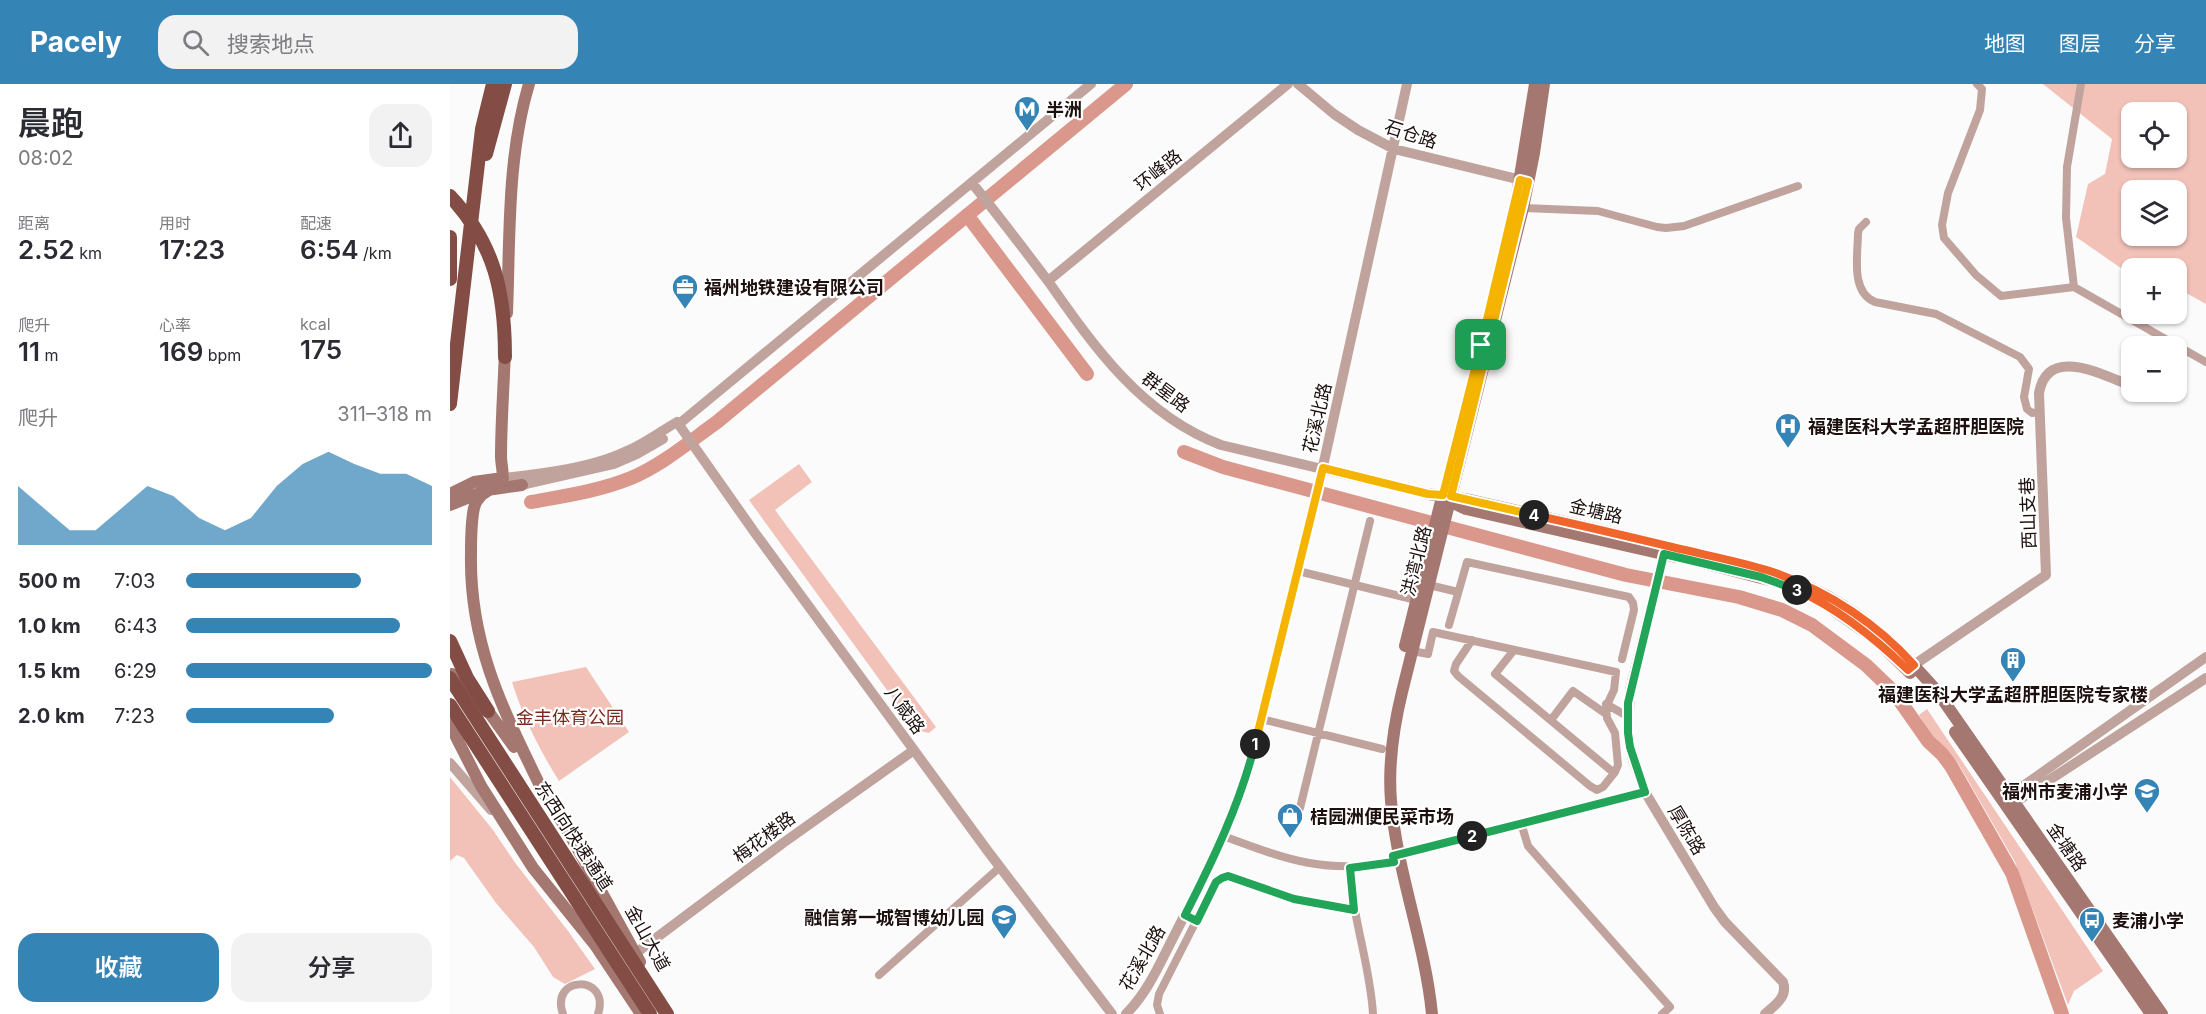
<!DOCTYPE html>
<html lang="zh">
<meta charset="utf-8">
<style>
body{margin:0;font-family:Inter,"Noto Sans SC",sans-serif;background:#f2f2f3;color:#2b2b33;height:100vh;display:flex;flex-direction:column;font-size:22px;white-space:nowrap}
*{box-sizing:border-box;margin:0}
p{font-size:20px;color:#7c7c81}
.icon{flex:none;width:33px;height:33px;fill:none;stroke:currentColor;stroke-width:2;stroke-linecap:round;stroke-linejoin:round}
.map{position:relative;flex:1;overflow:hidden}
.panel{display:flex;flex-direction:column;background:#fff;width:450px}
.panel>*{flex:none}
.tools{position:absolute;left:1671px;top:18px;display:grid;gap:12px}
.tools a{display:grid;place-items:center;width:66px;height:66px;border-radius:12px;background:#fff;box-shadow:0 2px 4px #0004;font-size:30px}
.pin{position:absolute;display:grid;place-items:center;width:51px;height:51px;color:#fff;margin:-26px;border-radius:12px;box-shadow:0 3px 9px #0006}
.km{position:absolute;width:30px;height:30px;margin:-15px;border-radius:50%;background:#222;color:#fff;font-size:16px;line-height:30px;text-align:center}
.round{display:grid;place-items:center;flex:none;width:63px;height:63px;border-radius:18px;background:#f2f2f3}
.head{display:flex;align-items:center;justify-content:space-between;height:102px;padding:0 18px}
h1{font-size:33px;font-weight:600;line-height:45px}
.stats{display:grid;grid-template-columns:repeat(3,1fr);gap:9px;height:102px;padding:6px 18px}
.stats div{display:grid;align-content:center}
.stats b{font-size:26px;font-weight:600}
.stats small{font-size:16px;font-weight:400}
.stats p{font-size:16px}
.chart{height:168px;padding:12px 18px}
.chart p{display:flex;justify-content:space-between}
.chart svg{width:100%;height:108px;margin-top:6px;fill:#3584b6;opacity:.7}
.action{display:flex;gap:12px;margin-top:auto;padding:12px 18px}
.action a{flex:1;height:69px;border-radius:18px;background:#3584b6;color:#fff;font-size:24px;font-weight:600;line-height:69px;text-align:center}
.action a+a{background:#f2f2f3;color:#2b2b33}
ul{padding:0 18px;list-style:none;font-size:20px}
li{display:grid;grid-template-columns:96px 72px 1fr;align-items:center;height:45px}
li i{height:15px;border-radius:8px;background:#3584b6}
header{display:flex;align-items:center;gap:36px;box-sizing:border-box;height:84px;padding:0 30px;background:#3584b6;color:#fff}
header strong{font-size:28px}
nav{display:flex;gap:33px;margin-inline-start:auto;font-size:21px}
.search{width:420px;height:54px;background:#f2f2f3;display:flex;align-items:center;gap:15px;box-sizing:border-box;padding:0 21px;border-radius:18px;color:#7c7c81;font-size:22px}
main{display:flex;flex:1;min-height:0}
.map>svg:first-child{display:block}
.green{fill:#f2c2b9;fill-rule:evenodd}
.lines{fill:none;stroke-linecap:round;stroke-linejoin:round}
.river{stroke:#da988c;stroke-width:14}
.minor{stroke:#c1a39d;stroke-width:8}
.tertiary{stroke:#c1a39d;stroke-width:10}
.secondary{stroke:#a47870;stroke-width:12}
.trunk{stroke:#834c44;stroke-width:14}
.split-1-casing{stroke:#fff;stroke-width:12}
.split-2-casing{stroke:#fff;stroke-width:12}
.split-3-casing{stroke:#fff;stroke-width:12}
.split-4-casing{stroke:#fff;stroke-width:12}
.split-5-casing{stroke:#fff;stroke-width:12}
.split-1{stroke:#f5b400;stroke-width:8}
.split-2{stroke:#22a559;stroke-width:8}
.split-3{stroke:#22a559;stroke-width:8}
.split-4{stroke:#f0652b;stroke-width:8}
.split-5{stroke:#f5b400;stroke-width:8}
.labels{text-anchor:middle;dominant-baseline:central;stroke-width:4.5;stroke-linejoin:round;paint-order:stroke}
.poi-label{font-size:18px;font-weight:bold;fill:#1d100e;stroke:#fff;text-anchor:start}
.street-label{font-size:18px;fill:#1d100e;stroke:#fff}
.park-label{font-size:18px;fill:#792a20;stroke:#fff}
</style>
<header>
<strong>Pacely</strong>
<div class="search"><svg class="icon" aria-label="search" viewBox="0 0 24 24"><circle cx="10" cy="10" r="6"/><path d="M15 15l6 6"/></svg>搜索地点</div>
<nav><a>地图</a><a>图层</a><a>分享</a></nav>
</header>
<main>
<section class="panel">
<div class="head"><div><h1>晨跑</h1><p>08:02</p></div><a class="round"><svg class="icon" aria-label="share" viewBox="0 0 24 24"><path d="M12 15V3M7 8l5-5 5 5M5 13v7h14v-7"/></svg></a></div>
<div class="stats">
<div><p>距离</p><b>2.52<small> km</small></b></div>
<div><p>用时</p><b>17:23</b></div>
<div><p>配速</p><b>6:54<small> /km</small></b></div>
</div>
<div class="stats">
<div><p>爬升</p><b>11<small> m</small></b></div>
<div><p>心率</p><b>169<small> bpm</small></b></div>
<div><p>kcal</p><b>175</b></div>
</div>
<div class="chart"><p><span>爬升</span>311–318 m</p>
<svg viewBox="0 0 160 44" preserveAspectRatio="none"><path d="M0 44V20L10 29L20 38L30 38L40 29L50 20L60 24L70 33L80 38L90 33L100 20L110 11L120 6L130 11L140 15L150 15L160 20V44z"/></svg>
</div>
<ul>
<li><b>500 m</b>7:03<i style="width:71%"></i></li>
<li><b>1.0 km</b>6:43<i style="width:87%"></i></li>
<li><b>1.5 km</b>6:29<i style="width:100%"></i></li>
<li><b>2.0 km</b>7:23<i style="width:60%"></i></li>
</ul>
<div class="action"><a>收藏</a><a>分享</a></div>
</section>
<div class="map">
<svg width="1756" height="930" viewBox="0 0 1756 930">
<rect width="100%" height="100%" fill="#fbfbfb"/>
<path class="green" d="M1593 0H1756V220L1727 204 1726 184H1682L1681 191 1626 153 1638 100 1655 90 1662 55ZM1682 28H1726V74H1682ZM1682 106H1726V152H1682Z
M349 380 362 398 325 426 486 643 479 649 466 646 299 416Z
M136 583 179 648 109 697C89 665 73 633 62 598Z
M1477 625 1653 887 1624 907 1618 921 1565 778 1508 679 1479 648 1469 631Z
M0 693 43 746 66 780 118 847 145 885 115 900 103 893 84 863 46 819 14 774 7 771 0 777Z"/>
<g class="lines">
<path class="river" d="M517 131 637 290
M734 368 773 383 1176 491 1289 513 1332 526 1362 541 1416 581 1443 607 1478 657 1492 670 1501 682 1562 789 1612 930
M81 418C114 412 149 407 181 394 212 381 239 358 267 338L676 0"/>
<path class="minor" d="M1527 0 1532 5 1530 26 1498 109 1492 141 1494 154 1526 191 1551 212 1624 203 1756 278
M1073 124 1148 127 1207 143 1216 144 1234 142 1348 102
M1416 138 1409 145 1408 149C1408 170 1400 208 1425 218L1486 230 1570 273 1579 285 1574 313 1577 325 1582 329 1590 328
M1624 203 1616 134 1617 83 1631 0
M848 487 966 516
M979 501 1008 508
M999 541 1017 478 1179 513 1183 519 1184 526 1172 575
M1064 566 1045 590 1164 689
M962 567 978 570 983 548 1166 588 1164 606 1156 623 1157 634 1165 649 1168 681 1165 688 1153 703 1147 706 1140 702 1008 592 1004 587 1006 580 1022 556
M1156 620 1177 632
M811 635 932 665
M1101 636 1123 607 1156 630
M850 724 920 437
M1071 739 1078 762 1220 923 1212 930
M773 752C838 776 874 790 944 778
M900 784C902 834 920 880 923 930
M429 891 550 783
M113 930C99 891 161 890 148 930
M710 930 707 921 709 910 766 798 775 792 782 793 844 815 904 826"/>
<path class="tertiary" d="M848 0 884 30 908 46 944 65 1075 97
M522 99C548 131 573 164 598 197 645 264 692 331 771 361L978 410
M598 197 838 0
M229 340 641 0
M53 394C92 390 143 384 179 366 196 359 211 347 227 338L305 449 537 766 662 930
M72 401 164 380 187 370 213 355
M1214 470 1180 606 1178 649 1183 676 1195 708 1264 823 1275 838 1333 898C1338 913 1325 921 1315 930
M1458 585 1596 491 1589 309C1598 260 1654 292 1682 302
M0 679 41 726
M1559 712 1756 573
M1564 719 1756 594
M943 772 1195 708
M186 869 333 759 464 666
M676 930C698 908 710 879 724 852 752 798 778 744 798 687L868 405 957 0"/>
<path class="secondary" d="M1067 111 1085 0
M57 229C60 153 57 73 79 0
M55 264C54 300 51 337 51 373 51 380 54 389 52 395 47 406 28 406 24 424 21 438 21 455 21 469 19 563 55 629 94 710
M0 410 24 398 53 394
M978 410 1020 416C1085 431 1150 446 1215 462 1276 476 1338 487 1392 521 1429 544 1458 574 1486 606L1712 930
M999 417 1016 425 1226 473
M0 421 37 406 72 401
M1246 477 1319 496
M1374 519 1425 555 1460 589
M955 562 992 413
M2 590 38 627 64 663
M0 641 31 702 83 784 145 861 191 930
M1505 648 1701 930
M90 703 119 749 190 878
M982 930C975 858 947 789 941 717 938 680 943 645 952 608L1073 124 1084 69 1094 0"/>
<path class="trunk" d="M36 70 55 0
M0 112C45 160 55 209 55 273
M0 153V195
M0 320 32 45 43 0
M0 557 17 594 38 627
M0 594 217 930
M0 621 200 930"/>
</g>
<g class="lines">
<g class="split-1-casing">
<path id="split-1" d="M805 660 873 384 978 410 993 411 1031 261"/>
</g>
<g class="split-2-casing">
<path id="split-2" d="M805 660C790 720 763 776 735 831L747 837 766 798 772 794 778 792 844 815 904 826 900 784 944 778 943 772 1022 752"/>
</g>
<g class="split-3-casing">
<path id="split-3" d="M1022 752 1195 708 1180 663 1178 649V619L1214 470 1311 493 1347 506"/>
</g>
<g class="split-4-casing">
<path id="split-4" d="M1084 431C1130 441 1176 452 1222 463 1255 471 1288 477 1320 487 1375 506 1425 538 1464 581L1458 586C1425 554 1389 525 1347 506"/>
</g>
<g class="split-5-casing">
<path id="split-5" d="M1031 261 1070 96 1078 98 1001 412 1084 431"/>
</g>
<use href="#split-1" class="split-1"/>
<use href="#split-2" class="split-2"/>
<use href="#split-3" class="split-3"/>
<use href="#split-4" class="split-4"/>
<use href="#split-5" class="split-5"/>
</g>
<defs>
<g id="metro-pin" transform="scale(1.35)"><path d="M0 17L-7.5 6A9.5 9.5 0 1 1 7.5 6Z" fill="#3584b6" stroke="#fff"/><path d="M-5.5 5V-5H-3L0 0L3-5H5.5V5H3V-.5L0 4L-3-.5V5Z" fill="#fff"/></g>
<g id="office-pin" transform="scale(1.35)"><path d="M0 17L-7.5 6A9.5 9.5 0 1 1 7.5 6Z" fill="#3584b6" stroke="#fff"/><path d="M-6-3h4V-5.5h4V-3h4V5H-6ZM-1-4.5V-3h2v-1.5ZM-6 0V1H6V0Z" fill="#fff"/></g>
<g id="hospital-pin" transform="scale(1.35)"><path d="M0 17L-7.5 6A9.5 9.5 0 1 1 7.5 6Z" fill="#3584b6" stroke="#fff"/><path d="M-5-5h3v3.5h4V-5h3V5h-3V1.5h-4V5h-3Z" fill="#fff"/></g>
<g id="building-pin" transform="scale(1.35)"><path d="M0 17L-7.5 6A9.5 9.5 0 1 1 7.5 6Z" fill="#3584b6" stroke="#fff"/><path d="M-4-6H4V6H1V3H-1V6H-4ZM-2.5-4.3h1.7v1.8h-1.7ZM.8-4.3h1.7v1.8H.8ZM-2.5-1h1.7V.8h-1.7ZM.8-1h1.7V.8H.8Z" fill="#fff"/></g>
<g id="school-pin" transform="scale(1.35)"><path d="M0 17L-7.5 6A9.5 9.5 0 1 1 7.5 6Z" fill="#3584b6" stroke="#fff"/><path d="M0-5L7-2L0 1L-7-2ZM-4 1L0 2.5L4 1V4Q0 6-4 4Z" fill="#fff"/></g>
<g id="shop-pin" transform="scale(1.35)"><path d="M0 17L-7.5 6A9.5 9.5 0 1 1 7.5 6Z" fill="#3584b6" stroke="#fff"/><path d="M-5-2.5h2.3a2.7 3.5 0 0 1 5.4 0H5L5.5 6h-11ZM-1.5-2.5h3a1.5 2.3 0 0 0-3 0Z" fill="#fff"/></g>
<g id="bus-pin" transform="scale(1.35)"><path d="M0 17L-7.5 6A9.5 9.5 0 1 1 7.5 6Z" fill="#3584b6" stroke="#fff"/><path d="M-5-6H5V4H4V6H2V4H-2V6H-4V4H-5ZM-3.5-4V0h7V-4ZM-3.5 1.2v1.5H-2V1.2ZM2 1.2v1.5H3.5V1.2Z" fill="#fff"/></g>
</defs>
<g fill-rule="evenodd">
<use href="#metro-pin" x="577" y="25"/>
<use href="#office-pin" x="235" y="203"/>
<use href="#hospital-pin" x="1338" y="342"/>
<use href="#building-pin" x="1563" y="576"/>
<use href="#school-pin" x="1697" y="707"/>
<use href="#shop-pin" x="840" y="732"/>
<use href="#school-pin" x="554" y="833"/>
<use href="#bus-pin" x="1642" y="836"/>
</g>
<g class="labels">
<g class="poi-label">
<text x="596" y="25">半洲</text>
<text x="254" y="203">福州地铁建设有限公司</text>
<text x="1358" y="342">福建医科大学孟超肝胆医院</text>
<text x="1563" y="610" text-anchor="middle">福建医科大学孟超肝胆医院专家楼</text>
<text x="1678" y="707" text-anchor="end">福州市麦浦小学</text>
<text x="860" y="732">桔园洲便民菜市场</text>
<text x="534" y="833" text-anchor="end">融信第一城智博幼儿园</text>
<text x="1662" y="836">麦浦小学</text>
</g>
<g class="street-label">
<text transform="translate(961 50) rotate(18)">石仓路</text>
<text transform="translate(708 86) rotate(-39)">环峰路</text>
<text transform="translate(716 308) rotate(37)">群星路</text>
<text transform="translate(867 334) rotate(-77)">花溪北路</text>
<text transform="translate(1146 427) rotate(13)">金塘路</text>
<text transform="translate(1578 429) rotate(-92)">西山支巷</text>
<text transform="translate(966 477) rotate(-76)">洪湾北路</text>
<text transform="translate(455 626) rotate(54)">八箴路</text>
<text transform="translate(1237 746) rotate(59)">厚陈路</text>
<text transform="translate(124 752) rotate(57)">东西向快速通道</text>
<text transform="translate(314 753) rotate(-37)">梅花楼路</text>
<text transform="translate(1617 763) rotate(55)">金塘路</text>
<text transform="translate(198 854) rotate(61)">金山大道</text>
<text transform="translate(692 874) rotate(-60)">花溪北路</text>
</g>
<g class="park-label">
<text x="120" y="633">金丰体育公园</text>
</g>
</g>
</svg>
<div class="tools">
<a><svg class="icon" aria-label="locate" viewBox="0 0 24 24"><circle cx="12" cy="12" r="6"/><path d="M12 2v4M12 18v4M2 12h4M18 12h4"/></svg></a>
<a><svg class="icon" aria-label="layers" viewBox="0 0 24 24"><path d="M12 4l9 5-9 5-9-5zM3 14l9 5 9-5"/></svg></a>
<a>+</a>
<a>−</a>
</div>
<div class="pin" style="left:1031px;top:261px;background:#1e9e55"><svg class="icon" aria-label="arrive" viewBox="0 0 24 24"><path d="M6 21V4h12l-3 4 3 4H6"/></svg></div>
<b class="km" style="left:805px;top:660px">1</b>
<b class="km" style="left:1022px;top:752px">2</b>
<b class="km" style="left:1347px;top:506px">3</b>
<b class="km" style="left:1084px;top:431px">4</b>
</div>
</main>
